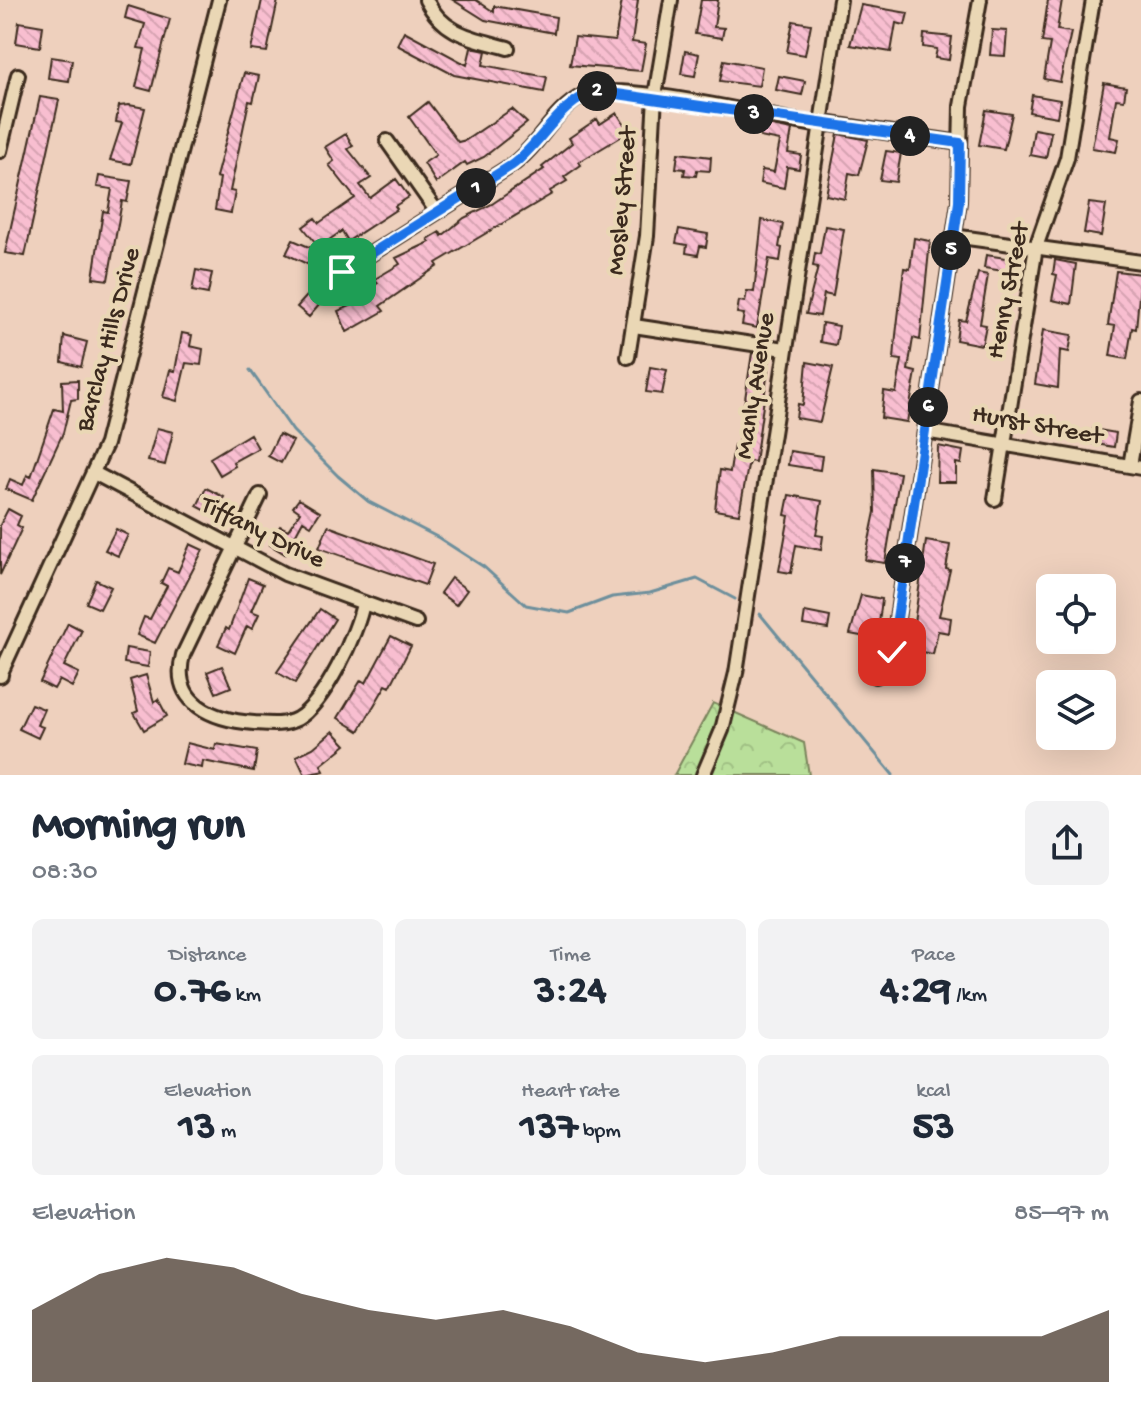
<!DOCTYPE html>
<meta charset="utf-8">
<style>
body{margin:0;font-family:"Gochi Hand",sans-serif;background:#f2f2f3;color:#1f2937;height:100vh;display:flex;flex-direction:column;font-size:30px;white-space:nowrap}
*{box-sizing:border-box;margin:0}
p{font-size:26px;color:#747a83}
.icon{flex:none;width:44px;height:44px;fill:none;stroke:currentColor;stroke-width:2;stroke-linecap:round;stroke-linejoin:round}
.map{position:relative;height:775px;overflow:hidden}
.drawer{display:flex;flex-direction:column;background:#fff;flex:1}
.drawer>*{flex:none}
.tools{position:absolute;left:1036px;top:574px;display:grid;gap:16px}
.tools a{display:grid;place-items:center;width:80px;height:80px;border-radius:12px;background:#fff;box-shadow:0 8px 32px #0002;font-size:40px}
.pin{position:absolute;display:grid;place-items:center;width:68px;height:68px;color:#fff;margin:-34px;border-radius:16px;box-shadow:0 4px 12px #0006}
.km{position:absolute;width:40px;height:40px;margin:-20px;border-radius:50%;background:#222;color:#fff;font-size:22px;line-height:40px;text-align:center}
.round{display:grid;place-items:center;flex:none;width:84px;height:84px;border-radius:12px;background:#f2f2f3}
.summary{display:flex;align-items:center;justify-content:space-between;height:136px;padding:0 32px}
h1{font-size:44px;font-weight:700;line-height:60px}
.metrics{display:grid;grid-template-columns:repeat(3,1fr);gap:12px;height:136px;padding:8px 32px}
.metrics div{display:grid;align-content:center;border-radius:12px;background:#f2f2f3;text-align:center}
.metrics b{font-size:40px;font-weight:700}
.metrics small{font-size:22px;font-weight:400}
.metrics p{font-size:22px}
.chart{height:224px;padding:16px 32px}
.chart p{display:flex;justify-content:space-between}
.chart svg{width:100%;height:144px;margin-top:8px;fill:#3b2a1e;opacity:.7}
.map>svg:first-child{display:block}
.park{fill:url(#park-crowns);stroke:#7a845c;stroke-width:2}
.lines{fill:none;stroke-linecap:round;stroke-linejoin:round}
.stream{stroke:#6d8f9c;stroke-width:3}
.building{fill:url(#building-back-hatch);stroke:#3b2a1e;stroke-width:2}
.minor-casing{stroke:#3b2a1e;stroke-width:18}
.tertiary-casing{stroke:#3b2a1e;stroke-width:20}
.minor{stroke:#ead7b5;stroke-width:12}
.tertiary{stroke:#ead7b5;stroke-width:14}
.route-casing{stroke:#fff;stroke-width:16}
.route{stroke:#1a73e8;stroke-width:10}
.labels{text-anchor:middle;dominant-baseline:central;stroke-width:8;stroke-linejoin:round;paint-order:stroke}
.street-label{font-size:26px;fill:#3b2a1e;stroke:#ead7b5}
</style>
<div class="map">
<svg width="1141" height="775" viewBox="0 0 1141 775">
<defs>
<pattern id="park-crowns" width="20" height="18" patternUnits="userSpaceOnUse" patternTransform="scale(2)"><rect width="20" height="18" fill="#b9df9a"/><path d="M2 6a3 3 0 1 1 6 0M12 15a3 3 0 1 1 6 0" fill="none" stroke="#a0c084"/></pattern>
<pattern id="building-back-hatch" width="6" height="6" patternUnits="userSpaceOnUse" patternTransform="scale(2)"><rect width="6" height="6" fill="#f8bed0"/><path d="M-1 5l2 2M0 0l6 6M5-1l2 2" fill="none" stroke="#d6a3b2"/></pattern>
</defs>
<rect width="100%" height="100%" fill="#eed0bd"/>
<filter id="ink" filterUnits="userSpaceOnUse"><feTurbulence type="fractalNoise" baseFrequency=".0125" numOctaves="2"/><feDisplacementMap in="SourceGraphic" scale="16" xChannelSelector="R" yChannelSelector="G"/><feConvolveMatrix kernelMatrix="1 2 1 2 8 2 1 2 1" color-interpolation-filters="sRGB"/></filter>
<g filter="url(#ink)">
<path class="park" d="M713 703 804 743 809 775H674Z"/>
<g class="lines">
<path class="stream" d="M250 370 293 431 338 476 369 502 439 538 484 567 526 605 569 613 612 597 650 593 697 579 735 599
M760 614 893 775"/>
</g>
<path class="building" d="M262 0H278L267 52 251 50Z
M453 0H476L494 12V6L556 17 554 33 485 20Z
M622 0H638L632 42 646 44 641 71 570 65 575 37 615 41Z
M701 0H718L714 27 724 28 722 38 695 34Z
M1048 0H1062L1057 30 1071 32 1060 82 1044 79 1050 43 1042 42Z
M861 5 908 13 905 25 896 23 891 52 850 45Z
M128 6 170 19 151 91 136 87 145 49 138 48 145 24 125 18Z
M793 21 811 24 805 55 787 52Z
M19 22 43 26 40 47 16 43Z
M992 30 1007 31 1005 56 990 55Z
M404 31 467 65 471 48 486 51 483 65 547 77 544 92 454 75 397 45Z
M924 34 952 37 949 60 935 58 937 49 923 47Z
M685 51 699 54 695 76 681 74Z
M51 57 72 60 69 81 48 78Z
M724 60 762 67 759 86 720 81Z
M244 73 259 76 253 102 249 101 230 191 235 192 231 213 215 210 220 178 216 177Z
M779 76 805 81 802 95 776 90Z
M1104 83 1126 87 1124 100 1116 99 1110 137 1119 139 1116 152 1092 148Z
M1032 95 1060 100 1057 117 1029 112Z
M40 97 59 100 25 256 5 253Z
M428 102 458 142 466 140 512 109 527 123 484 157 467 165 465 162 436 183 424 163 436 155 409 117Z
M129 105 145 108 131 164 110 160 122 123 116 122 119 106Z
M986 110 1012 114 1004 149 979 145Z
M617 113 629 132 579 162 581 165 564 177 567 181 550 191 552 194 436 263 438 266 380 306 384 311 347 332 338 311 360 302 356 297 378 283 375 279 400 264 396 258 430 242 428 239 440 232 442 236 464 218 492 204 544 169 542 167 572 143 569 138 597 119 600 124Z
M762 124 792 130 788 153 801 155 799 169 787 167 784 188 760 183 762 170 774 172 780 141 760 137Z
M1034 129 1051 132 1046 158 1030 155Z
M346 134 353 146 348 149 371 178 360 185 370 198 396 179 409 197 395 206 397 209 348 241 342 231 319 247 303 227 315 218 319 223 355 198 329 165 334 161 325 147Z
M838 134 868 140 859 175 849 173 845 199 826 195Z
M886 151 901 153 896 182 880 180Z
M678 153 711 157 710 171 697 170 696 176 684 175 685 169 676 168Z
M99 176 131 181 127 202 122 201 108 280 93 278 103 211 108 212 112 189 97 187Z
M1089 203 1106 205 1101 236 1084 233Z
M762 220 783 224 779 247 782 248 780 261 769 259 757 328 742 325 744 314 737 313 739 301 745 302 747 291 754 292Z
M825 226 844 229 833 296 824 294 820 316 806 314 818 267 813 266 815 253 820 254Z
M679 229 708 234 706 247 700 246 698 255 686 253 687 245 676 243Z
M914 238 930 241 920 340 913 338 908 370 916 372 907 422 881 418 884 391 896 393 902 360 894 359 896 335 904 268 910 269Z
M293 240 316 250 309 265 286 254Z
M986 255 1019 260 1016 273 984 268Z
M1055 260 1076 264 1071 304 1052 300 1057 275 1053 274Z
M196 270 212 273 208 294 192 291Z
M1116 271 1141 274 1136 329 1132 328 1127 359 1110 356 1115 326 1108 325Z
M978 273 988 275 980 324 986 325 982 345 956 340 959 320 966 321Z
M314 288 326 297 309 317 297 307Z
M822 323 839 326 836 345 820 342Z
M1043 330 1072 335 1069 352 1060 350 1058 388 1035 384Z
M182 333 192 335 190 346 203 349 201 365 186 363 177 401 163 397 170 370 175 371Z
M64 336 87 342 81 367 62 362Z
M752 353 770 356 755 462 749 461 739 514 715 510 720 470 730 472 734 445H738Z
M807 362 833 367 820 422 796 418 798 404 803 405Z
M650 367 667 370 662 394 646 392Z
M78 380V399L71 400 63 433 32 500 6 489 10 479 23 485 27 475 31 477 54 409 63 411 62 381Z
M157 428 173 432 165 465 148 461Z
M1093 429 1116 433 1114 447 1090 443Z
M250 434 258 448 233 462 235 466 220 475 210 458Z
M279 434 293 441 281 463 268 456Z
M938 446 963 451 961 464 956 463V482H937Z
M790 451 822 456 820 470 788 465Z
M874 469 900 473 885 563 865 560 875 512Z
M206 488 224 497 214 515 197 506Z
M789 495 822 501 816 535 823 536 821 550 796 545 791 573 779 571 789 516 785 515Z
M299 499 320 512 311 526 303 521 285 554 270 545 280 526 288 530 300 512 293 507Z
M8 509 21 516 17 525 22 528 0 575V525Z
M328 526 433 564 425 585 319 548Z
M116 529 128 535 118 556 105 550Z
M926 541 950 545 946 569 950 570 939 616 951 618 949 633 938 631 933 654 910 650Z
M190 544 203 550 155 643 137 635 144 617 150 619 167 586 161 583 168 568 178 572Z
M248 578 263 584 251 611 259 614 252 629 247 626 235 653 218 645 226 628 229 630Z
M451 578 467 590 456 605 440 593Z
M96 580 111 587 100 609 86 603Z
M861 595 882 599 877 639 850 634Z
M320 609 335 619 295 683 277 672Z
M805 612 830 617 828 629 803 625Z
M68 623 82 630 64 666 79 673 72 687 59 680 54 689 40 682Z
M391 636 411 646 390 687 386 685 359 731 338 718 361 680 366 683Z
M126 648 150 652 148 667 124 663Z
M222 666 231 687 216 693 207 672Z
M146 675 154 702 158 699 167 716 144 730 134 713 138 711 130 680Z
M31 704 44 709 37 725 43 727 38 738 19 729Z
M333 731 346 745 321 765 324 771 305 775 296 756 313 748Z
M187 743 215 750 216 744 257 751 254 771 203 761 202 768 182 764Z"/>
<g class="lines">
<g class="minor-casing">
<path id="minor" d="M426 0C444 35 473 38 508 48
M387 141 437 212
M0 151 18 75
M953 236 1141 262
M342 272 512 165C539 146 553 111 582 96 612 79 776 118 819 126L831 124 960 143
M634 326 785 349
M628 357 647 236 655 96 671 0
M925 431 1141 468
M1130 466 1141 401
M94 473 285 574 416 622
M260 495 183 655C170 704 214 720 254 723 269 724 283 726 297 719 324 704 358 632 363 603
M995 499 1036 247 1067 158 1093 0
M0 675 106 444 219 0
M875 676 892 652 959 202 961 106 980 0
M703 775 722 730 736 673 840 0"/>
</g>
<g class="tertiary-casing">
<path id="tertiary" d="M0 674V675"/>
</g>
<use href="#minor" class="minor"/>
<use href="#tertiary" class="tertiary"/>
</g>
</g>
<g class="lines" filter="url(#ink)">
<g class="route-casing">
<path id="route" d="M342 272 512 165C542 143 559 102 596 91L960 143 959 202 892 652"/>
</g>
<use href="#route" class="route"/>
</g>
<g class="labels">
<g class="street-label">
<text transform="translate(624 201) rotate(-85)">Mosley Street</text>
<text transform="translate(1010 291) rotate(-79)">Henry Street</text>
<text transform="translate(110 340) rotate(-75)">Barclay Hills Drive</text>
<text transform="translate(757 386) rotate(-81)">Manly Avenue</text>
<text transform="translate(1037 427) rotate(10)">Hurst Street</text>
<text transform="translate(262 534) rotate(26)">Tiffany Drive</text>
</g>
</g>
</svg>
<div class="tools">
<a><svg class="icon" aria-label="locate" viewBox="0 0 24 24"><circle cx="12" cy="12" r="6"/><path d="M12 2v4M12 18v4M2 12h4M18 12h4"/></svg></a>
<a><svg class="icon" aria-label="layers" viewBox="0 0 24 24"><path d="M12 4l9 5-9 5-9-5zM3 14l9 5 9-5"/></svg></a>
</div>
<div class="pin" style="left:342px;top:272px;background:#1e9e55"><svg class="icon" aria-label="arrive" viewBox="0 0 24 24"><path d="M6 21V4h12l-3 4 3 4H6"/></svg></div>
<div class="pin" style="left:892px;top:652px;background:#d93025"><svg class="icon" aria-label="check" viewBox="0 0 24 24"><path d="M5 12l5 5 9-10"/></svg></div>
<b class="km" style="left:476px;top:188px">1</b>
<b class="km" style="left:597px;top:91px">2</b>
<b class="km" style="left:754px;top:114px">3</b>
<b class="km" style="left:910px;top:136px">4</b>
<b class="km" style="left:951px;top:250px">5</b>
<b class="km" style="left:928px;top:407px">6</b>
<b class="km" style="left:905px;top:563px">7</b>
</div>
<section class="drawer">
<div class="summary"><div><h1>Morning run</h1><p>08:30</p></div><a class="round"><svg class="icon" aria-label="share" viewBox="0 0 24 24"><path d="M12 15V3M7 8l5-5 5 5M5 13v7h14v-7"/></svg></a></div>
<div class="metrics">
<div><p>Distance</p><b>0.76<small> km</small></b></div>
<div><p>Time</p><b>3:24</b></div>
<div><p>Pace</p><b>4:29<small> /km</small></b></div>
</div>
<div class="metrics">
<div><p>Elevation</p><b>13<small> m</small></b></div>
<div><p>Heart rate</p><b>137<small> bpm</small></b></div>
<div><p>kcal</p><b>53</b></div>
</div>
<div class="chart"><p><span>Elevation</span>85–97 m</p>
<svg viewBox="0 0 160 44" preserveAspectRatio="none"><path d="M0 44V22L10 11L20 6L30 9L40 17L50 22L60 25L70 22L80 27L90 35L100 38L110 35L120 30L130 30L140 30L150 30L160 22V44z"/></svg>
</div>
</section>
